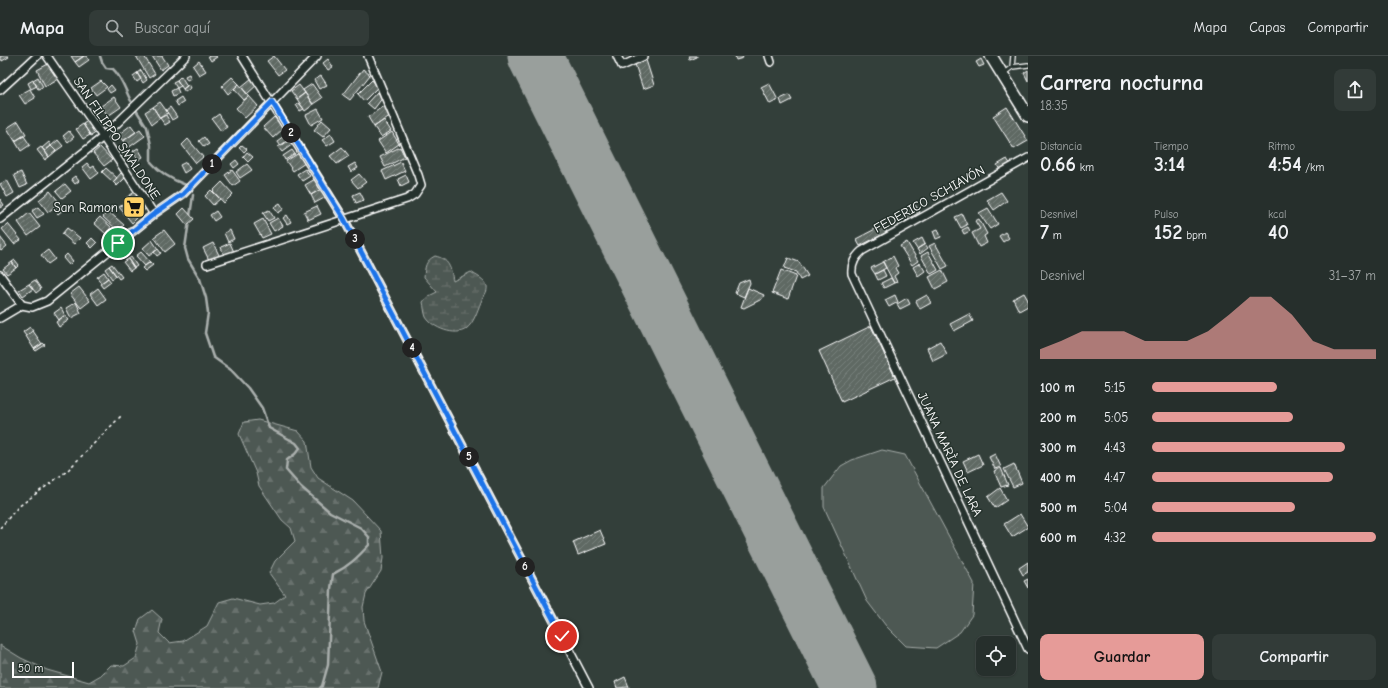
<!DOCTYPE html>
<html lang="es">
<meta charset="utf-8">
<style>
body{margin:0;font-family:"Comic Neue",sans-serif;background:#323b38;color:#f1f3f6;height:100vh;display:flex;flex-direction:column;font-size:15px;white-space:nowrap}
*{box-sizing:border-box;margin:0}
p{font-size:13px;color:#a4a9a9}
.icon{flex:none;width:22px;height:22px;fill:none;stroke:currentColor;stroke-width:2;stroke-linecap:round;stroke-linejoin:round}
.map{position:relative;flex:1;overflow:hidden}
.sheet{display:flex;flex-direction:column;background:#262f2c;width:360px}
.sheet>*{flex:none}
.controls{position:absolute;left:976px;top:580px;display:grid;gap:8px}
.controls a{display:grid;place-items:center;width:40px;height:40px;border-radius:8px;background:#262f2c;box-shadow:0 1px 3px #0004,0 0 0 1px #424a48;font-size:20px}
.scale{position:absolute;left:12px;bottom:10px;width:62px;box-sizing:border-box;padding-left:4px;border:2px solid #fff;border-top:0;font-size:11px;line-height:14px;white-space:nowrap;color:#fff;-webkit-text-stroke:3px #26332d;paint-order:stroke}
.pin{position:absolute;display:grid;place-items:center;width:34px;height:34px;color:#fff;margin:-17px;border:2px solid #fff;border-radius:50%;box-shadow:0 1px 4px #0007}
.km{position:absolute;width:20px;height:20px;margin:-10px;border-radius:50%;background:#222;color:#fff;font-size:11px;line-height:20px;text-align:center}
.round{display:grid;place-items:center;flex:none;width:42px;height:42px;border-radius:8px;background:#323b38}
.headline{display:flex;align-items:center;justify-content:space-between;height:68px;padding:0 12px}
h1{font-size:22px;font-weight:800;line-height:30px}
.stats{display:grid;grid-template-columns:repeat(3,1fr);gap:6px;height:68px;padding:4px 12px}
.stats div{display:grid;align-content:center}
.stats b{font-size:20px;font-weight:800}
.stats small{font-size:11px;font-weight:400}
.stats p{font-size:11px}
.chart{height:112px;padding:8px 12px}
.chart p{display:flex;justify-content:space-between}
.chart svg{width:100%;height:72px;margin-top:4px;fill:#e69b98;opacity:.7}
.cta{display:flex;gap:8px;margin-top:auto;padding:8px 12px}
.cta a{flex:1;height:46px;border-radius:8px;background:#e69b98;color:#111;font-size:16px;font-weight:800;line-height:46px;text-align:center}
.cta a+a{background:#323b38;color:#f1f3f6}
ul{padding:0 12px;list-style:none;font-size:13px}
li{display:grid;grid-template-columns:64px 48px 1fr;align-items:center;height:30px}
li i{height:10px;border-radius:5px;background:#e69b98}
header{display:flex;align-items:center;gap:24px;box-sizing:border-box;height:56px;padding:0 20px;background:#262f2c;border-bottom:1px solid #424a48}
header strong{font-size:19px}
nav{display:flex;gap:22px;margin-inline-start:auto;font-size:14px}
.search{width:280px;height:36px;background:#323b38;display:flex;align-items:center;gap:10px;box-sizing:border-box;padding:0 14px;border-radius:8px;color:#a4a9a9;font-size:15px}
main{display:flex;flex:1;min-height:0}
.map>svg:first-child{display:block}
.forest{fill:url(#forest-firs);stroke:#a6aca9}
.wetland{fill:url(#wetland-marsh);stroke:#a6aca9}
.pitch{fill:#4d5853;stroke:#a6aca9}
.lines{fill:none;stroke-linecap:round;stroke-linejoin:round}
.stream{stroke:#abb0ae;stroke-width:2.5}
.runway{stroke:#999f9c;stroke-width:55}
.building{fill:url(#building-hatch);stroke:#fff}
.lane-casing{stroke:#fff;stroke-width:6}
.street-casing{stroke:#fff;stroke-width:10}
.primary-casing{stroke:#fff;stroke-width:14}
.path{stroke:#fff;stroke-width:1.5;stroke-dasharray:3 3;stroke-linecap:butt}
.lane{stroke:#26332d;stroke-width:3.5}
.street{stroke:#26332d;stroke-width:7}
.primary{stroke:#26332d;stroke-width:11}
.route-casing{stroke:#fff;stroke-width:8}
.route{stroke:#1a73e8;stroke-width:5}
.labels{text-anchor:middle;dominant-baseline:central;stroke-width:3;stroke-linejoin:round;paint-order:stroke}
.street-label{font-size:13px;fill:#fff;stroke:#26332d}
.poi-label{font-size:13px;fill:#fff;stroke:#26332d;text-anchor:end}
</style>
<header>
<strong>Mapa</strong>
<div class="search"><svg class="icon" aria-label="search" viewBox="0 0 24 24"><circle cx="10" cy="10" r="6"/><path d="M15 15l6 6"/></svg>Buscar aquí</div>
<nav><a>Mapa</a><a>Capas</a><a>Compartir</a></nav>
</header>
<main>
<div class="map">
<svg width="1028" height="632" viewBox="0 0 1028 632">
<defs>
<pattern id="forest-firs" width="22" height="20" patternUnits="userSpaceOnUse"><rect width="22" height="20" fill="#4d5853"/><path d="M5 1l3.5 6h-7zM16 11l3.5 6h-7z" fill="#68716d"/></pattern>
<pattern id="wetland-marsh" width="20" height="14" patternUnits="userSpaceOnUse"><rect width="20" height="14" fill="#4d5853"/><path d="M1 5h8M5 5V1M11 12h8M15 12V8" fill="none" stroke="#68716d"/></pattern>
<pattern id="building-hatch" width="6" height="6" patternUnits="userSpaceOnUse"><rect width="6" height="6" fill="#5f6964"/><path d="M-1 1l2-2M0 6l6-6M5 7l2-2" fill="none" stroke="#77807b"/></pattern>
</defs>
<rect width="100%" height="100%" fill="#333f3a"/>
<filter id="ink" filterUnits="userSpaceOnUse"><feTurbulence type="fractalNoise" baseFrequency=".025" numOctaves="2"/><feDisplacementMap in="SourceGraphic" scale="8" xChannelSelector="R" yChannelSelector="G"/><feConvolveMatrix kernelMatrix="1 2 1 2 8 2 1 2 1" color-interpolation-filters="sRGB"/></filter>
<g filter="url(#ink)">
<path class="forest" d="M258 364 298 375 307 385 311 411 318 422 353 445 381 475 383 502 381 515 366 538 363 551 364 565 382 616 378 632H0V589L21 602 47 614 89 626 101 619 111 609 124 610 136 602 140 588 136 575 140 563 152 554 162 563 159 577 169 587 183 585 207 570 219 546 233 542 260 549 274 547 285 539 269 517 275 505 295 485 291 472 282 464 259 430 256 417 239 378 244 366Z"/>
<path class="wetland" d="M435 200C449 203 451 212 453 225L471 216C476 220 485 223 487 230 488 237 483 240 481 246 477 255 474 267 466 273 456 281 432 272 426 261 424 256 424 250 423 246L427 241 437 236 424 221C425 211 425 205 435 200Z"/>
<path class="pitch" d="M882 394 905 399 974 527 972 559 960 576 936 592 906 590 886 570 867 545 824 451V432L841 410 852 404Z"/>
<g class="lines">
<path class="stream" d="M100 0 102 6 106 12 113 13C122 21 125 34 131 45
M136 54 147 71 151 89V106C161 118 172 124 186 129
M190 160 193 139
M189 165 185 192 188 203 200 223 206 242 208 257 205 277 213 301 231 314 248 332 262 352 269 372 296 387 300 392 295 398 287 404 286 414 301 431 330 456 361 472 369 481V489C358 501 348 511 333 518L331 533 328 609 322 630 320 632"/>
<path class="runway" d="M535 0 850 632"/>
</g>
<path class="building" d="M0 0H8L9 1 2 5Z
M71 0H84L75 6Z
M84 0H86L89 4 79 11 75 6Z
M136 0H144L155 18 149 22Z
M152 0H162L168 9 161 14Z
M208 0H216L217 1 211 5Z
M274 0 285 14 278 19 267 5Z
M689 0H697V1L690 4Z
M735 0H742L743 2 736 4Z
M328 3 333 11 328 14 323 7Z
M981 3 984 9 979 11 976 6Z
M646 4 654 29 643 33 635 8Z
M199 5 206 15 199 19 193 10Z
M50 7 58 23 45 30 37 14Z
M363 13 370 19 350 44 343 39Z
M141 14 147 24 143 27 137 17Z
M1028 14V25L1024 17Z
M137 17 141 23 137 26 133 20Z
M189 18 191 22 187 24 185 20Z
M181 20 187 30 183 33 177 24Z
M321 20 327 29 319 33 314 24Z
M38 21 43 31 38 33 33 24Z
M232 21 239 28 228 38 222 30Z
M252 22 258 28 247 38 241 31Z
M33 24 37 30 31 33 28 27Z
M177 24 181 30 177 32 173 26Z
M372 24 378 31 364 45 358 38Z
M101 25 107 31 96 39 91 32Z
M769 27 778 44 770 48 761 31Z
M189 28 191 32 185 36 183 33Z
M239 28 249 40 244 44 234 33Z
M312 28 322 42 313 48 303 34Z
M111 29 115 34 110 37 107 33Z
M299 29 305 37 297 43 291 35Z
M177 32 179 37 173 40 171 35Z
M30 33 35 42 25 48 19 39Z
M377 36 383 41 374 53 367 47Z
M305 37 313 49 305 55 297 43Z
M789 39 792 44 782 49 780 43Z
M249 40 258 50 245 62 236 52Z
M114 41 121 51 108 60 101 50Z
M181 41 184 46 178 50 175 45Z
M160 46 168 57 160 62 153 51Z
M299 47 304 53 300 55 296 49Z
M385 49 391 59 374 71 368 61Z
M153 51 160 62 152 68 145 56Z
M170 51 177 61 172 64 166 54Z
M1007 51 1028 85 1014 93 993 60Z
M318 53 323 62 311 69 306 59Z
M219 58 227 71 221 75 212 63Z
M166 59 170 66 165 69 160 62Z
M274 61 284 72 273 82 263 71Z
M89 64 97 76 91 80 83 68Z
M322 64 331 72 323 81 314 74Z
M384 64 391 75 381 81 374 71Z
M18 65 26 78 15 85 7 72Z
M83 68 90 79 83 83 76 73Z
M131 69 136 76 123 85 118 79Z
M140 73 145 80 128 92 123 85Z
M69 75 74 81 68 86 63 80Z
M392 76 399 88 386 97 378 85Z
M288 77 292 82 281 90 277 85Z
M331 78 335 85 327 90 322 84Z
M24 80 30 89 21 95 15 85Z
M204 81 209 88 204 91 199 85Z
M188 83 203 101 196 107 182 89Z
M290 83 293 88 282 96 278 91Z
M58 84 63 90 56 95 51 90Z
M49 86 51 90 45 95 42 92Z
M242 89 247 93 244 96 239 92Z
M51 90 56 95 49 101 45 95Z
M41 91 49 101 45 104 37 94Z
M100 91 112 104 104 110 93 97Z
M342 91 349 100 337 108 330 100Z
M400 91 405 101 385 111 380 101Z
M138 92 143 101 138 104 133 95Z
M292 94 295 98 285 104 283 100Z
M247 96 253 101 248 106 243 101Z
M299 97 305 107 293 115 286 105Z
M1007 103 1011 109 1001 116 997 109Z
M236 104 239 108 234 112 231 108Z
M186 106 190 113 184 117 180 109Z
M401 106 405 115 386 124 382 115Z
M87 107 91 112 94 110 99 117 91 123 82 111Z
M355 107 358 112 351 116 348 111Z
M247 108 252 114 240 122 236 116Z
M106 112 117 122 113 126 102 116Z
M305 113 310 120 302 125 297 118Z
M232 114 240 125 233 130 225 119Z
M21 116 27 129 20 132 14 119Z
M121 117 126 121 117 130 113 126Z
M359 118 366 126 358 132 351 124Z
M406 119 409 126 401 130 398 123Z
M75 120 79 125 75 128 71 123Z
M315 123 321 133 311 139 305 129Z
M7 124 14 137 7 141 0 128Z
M222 126 233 138 224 147 213 135Z
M65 128 71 135 62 142 56 135Z
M321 133 326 141 315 147 311 139Z
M211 134 220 143 213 149 205 140Z
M50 135 60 147 48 156 39 144Z
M136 135 148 151 138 159 126 142Z
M360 136 364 144 356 147 353 139Z
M1001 136 1007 145 994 154 987 144Z
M0 143 4 149 0 152Z
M280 147 284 153 278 157 274 151Z
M61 148 64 153 58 158 54 153Z
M124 148 136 163 132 167 119 151Z
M915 149 920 156 906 165 902 158Z
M317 150 321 158 308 164 304 156Z
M38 151 44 158 37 162 32 155Z
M184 152 194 163 187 169 178 158Z
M988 152 998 168 990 173 979 157Z
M269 154 274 162 268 165 263 157Z
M108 155 124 169 118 175 103 161Z
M216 155 220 161 214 165 210 159Z
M29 157 40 171 28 180 18 166Z
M962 158 967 169 961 172 955 161Z
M287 159 291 166 287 168 283 162Z
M100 161 111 171 106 178 94 167Z
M278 162 283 170 274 175 269 167Z
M263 163 271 178 262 182 254 168Z
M979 163 987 178 984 180 987 187 979 191 972 177 980 173 975 165Z
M8 168 21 184 14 188 2 173Z
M883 169 887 176 860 190 856 183Z
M968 171 970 175 964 178 962 174Z
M67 172 80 182 74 188 62 178Z
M938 173 941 181 936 183 933 175Z
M164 174 175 188 165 196 154 181Z
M230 174 234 183 228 186 224 177Z
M1005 176 1009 182 1003 186 999 180Z
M0 181 7 190 1 195 0 194Z
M92 182 97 187 92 192 87 187Z
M922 182 925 188 917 193 913 187Z
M152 184 158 193 149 200 143 192Z
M907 186 918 205 912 209 900 190Z
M213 187 220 201 210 206 203 192Z
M230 187 234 196 224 200 221 191Z
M935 187 948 210 942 213 929 190Z
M925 188 928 192 920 198 917 193Z
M158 193 161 197 157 200 154 196Z
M48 194 55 203 48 208 41 199Z
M141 196 150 206 145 210 136 200Z
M928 196 938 214 931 218 921 200Z
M67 198 73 205 69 209 63 202Z
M893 200 898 210 895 212 898 217 894 220 897 226 894 227 883 206Z
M131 201 137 210 134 212 128 203Z
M788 202 799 206 808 220 800 224 796 216 784 212Z
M128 203 134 212 130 215 123 206Z
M15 204 19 209 16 212 12 206Z
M12 206 16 212 7 218 3 213Z
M150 206 153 209 145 215 142 212Z
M883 206 886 212 875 218 871 212Z
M920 207 925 215 918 220 913 211Z
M112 208 122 221 119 223 109 210Z
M109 210 116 220 112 223 105 213Z
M781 214 796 220 788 243 772 237Z
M883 214 886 220 878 224 875 218Z
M942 214 948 226 935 233 929 221Z
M104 216 108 222 101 227 97 221Z
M108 222 111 226 103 232 100 228Z
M891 222 894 227 884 232 881 227Z
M749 223 750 227 744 241 735 237 739 227Z
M35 224 41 233 36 237 29 228Z
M29 228 33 233 23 240 19 234Z
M79 231 90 245 81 252 70 238Z
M98 232 106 243 98 249 90 238Z
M748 232 764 239 762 243 744 252 741 251Z
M1024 237 1028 244V250L1019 255 1013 243Z
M895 239 898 246 889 251 885 244Z
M927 239 931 247 920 253 916 245Z
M907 242 910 248 900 253 897 248Z
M76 246 81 257 71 262 66 252Z
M61 252 65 259 59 264 54 257Z
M969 258 973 265 954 275 950 268Z
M65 259 69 264 59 271 56 266Z
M871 270 895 321 842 346 819 295Z
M30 271 33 275 26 280 23 276Z
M33 275 42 288 34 293 26 280Z
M940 285 947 298 933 305 927 292Z
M43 287 45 289 36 295 34 293Z
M978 398 983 409 968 416 963 405Z
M995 398 1001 411 995 413 989 401Z
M1014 408 1022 427 1013 431 1004 413Z
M1001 412 1008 429 1001 431 994 415Z
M1000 432 1007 444 995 452 988 441Z
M1020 458 1028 471 1012 481 1004 468Z
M600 474 606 488 578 499 573 486Z
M1028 506V516L1023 519 1019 512Z
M1028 523V532L1024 525Z
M625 621 629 631 617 632 615 626Z"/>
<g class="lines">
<g class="lane-casing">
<path id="lane" d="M1012 11 1028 9
M1003 18 1012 11 1013 0"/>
</g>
<g class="street-casing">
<path id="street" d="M47 0 103 81 154 158
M242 0 344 163 589 632
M617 0 622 10 644 0
M769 0 771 6
M0 34 37 0
M1028 102 862 195C855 201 851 208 852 218L1028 593
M0 163 103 81 186 0
M207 208 407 143 415 138 421 129 418 119 368 0
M0 219 22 249
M0 262 22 249 32 251 47 245 154 158 183 138 317 0"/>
</g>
<g class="primary-casing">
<path id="primary" d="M991 0 1028 60"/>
</g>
<path class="path" d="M0 472 18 451 67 415 122 359"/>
<use href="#lane" class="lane"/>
<use href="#street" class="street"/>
<use href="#primary" class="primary"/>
</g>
</g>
<g class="lines" filter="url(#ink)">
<g class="route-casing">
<path id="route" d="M118 187 154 158 183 138 272 46 344 163 562 580"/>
</g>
<use href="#route" class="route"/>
</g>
<defs>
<g id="supermarket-square" transform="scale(1.15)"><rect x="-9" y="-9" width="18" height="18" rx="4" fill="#ffd166" stroke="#26332d"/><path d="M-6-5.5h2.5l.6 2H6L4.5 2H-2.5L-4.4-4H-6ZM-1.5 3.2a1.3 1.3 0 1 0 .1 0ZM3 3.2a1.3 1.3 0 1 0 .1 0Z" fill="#111"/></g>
</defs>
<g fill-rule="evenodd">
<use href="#supermarket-square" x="134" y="151"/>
</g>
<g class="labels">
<g class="street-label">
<text transform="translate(117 82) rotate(56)">SAN FILIPPO SMALDONE</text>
<text transform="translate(929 143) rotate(-29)">FEDERICO SCHIAVÓN</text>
<text transform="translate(950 398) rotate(65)">JUANA MARÌA DE LARA</text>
</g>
<g class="poi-label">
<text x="118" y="151">San Ramon</text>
</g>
</g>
</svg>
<div class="controls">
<a><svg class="icon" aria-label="locate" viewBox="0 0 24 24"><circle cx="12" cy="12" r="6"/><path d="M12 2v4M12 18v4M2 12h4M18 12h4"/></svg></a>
</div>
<div class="scale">50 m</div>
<div class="pin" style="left:118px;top:187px;background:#1e9e55"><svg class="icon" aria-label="arrive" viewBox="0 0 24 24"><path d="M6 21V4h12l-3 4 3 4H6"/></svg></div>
<div class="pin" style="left:562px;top:580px;background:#d93025"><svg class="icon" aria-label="check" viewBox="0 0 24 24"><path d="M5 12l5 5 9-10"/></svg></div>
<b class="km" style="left:212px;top:108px">1</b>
<b class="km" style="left:291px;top:77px">2</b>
<b class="km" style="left:355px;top:183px">3</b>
<b class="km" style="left:412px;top:292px">4</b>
<b class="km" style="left:469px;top:401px">5</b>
<b class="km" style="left:525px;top:511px">6</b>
</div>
<section class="sheet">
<div class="headline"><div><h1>Carrera nocturna</h1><p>18:35</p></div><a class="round"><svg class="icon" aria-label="share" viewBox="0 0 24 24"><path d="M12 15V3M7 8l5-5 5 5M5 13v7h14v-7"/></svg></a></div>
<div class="stats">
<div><p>Distancia</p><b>0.66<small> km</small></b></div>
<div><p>Tiempo</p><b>3:14</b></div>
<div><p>Ritmo</p><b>4:54<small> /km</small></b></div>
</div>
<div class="stats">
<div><p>Desnivel</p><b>7<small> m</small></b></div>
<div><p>Pulso</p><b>152<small> bpm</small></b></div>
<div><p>kcal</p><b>40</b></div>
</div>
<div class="chart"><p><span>Desnivel</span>31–37 m</p>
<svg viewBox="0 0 160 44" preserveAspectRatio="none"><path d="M0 44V38L10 33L20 27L30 27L40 27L50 33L60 33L70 33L80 27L90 17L100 6L110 6L120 17L130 33L140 38L150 38L160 38V44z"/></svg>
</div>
<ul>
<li><b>100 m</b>5:15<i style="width:56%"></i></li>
<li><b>200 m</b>5:05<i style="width:63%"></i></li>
<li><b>300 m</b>4:43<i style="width:86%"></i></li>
<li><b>400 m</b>4:47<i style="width:81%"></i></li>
<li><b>500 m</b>5:04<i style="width:64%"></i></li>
<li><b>600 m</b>4:32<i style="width:100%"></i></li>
</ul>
<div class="cta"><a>Guardar</a><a>Compartir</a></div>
</section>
</main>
